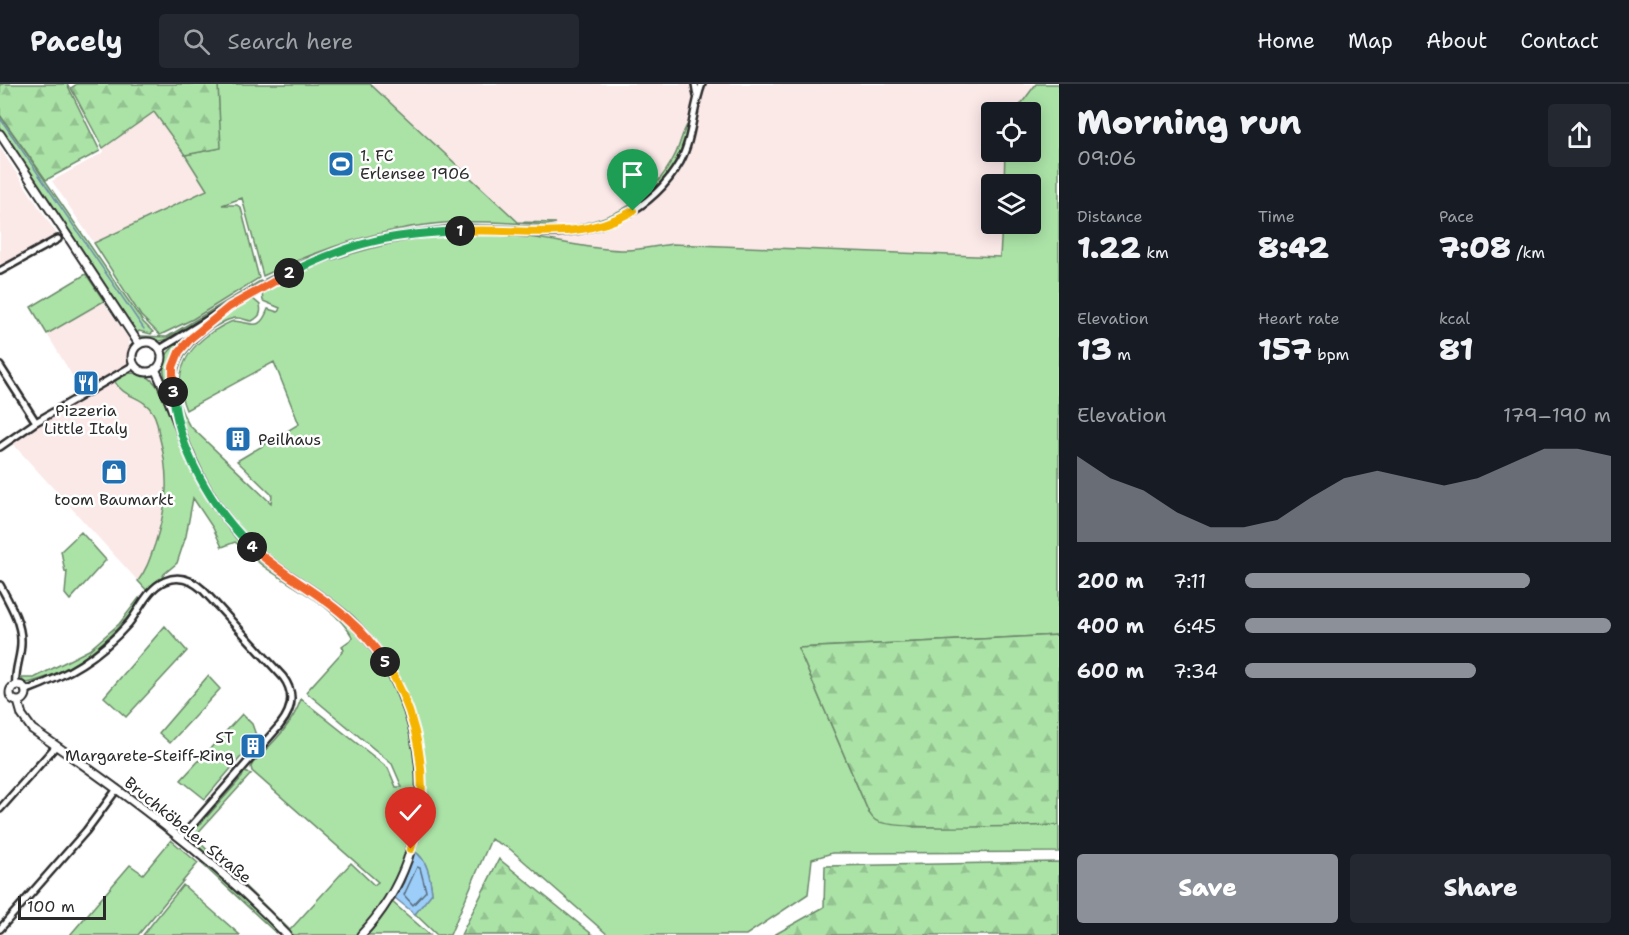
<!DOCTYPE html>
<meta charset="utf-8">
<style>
body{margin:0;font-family:"Shantell Sans",sans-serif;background:#242831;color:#f1f3f6;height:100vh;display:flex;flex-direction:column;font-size:22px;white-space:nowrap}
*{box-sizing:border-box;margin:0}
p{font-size:20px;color:#9ea1a6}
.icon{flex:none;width:33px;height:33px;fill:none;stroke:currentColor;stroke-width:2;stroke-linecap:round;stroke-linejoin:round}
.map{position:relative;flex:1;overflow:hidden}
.drawer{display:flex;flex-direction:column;background:#171b24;width:570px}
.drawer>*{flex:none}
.fabs{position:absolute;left:981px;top:18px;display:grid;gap:12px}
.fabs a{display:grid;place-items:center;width:60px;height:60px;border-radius:6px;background:#171b24;box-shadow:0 3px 15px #0003;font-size:30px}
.scale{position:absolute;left:18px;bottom:15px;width:88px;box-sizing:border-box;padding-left:6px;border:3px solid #2b2b2b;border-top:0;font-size:16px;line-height:21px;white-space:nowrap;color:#2b2b2b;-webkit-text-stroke:4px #fff;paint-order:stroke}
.pin{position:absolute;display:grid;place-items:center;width:51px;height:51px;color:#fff;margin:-62px -26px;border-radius:50% 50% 50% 0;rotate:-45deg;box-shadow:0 0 6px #0007}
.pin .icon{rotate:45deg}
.km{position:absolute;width:30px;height:30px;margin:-15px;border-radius:50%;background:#222;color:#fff;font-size:16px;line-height:30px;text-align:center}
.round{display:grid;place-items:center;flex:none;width:63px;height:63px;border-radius:6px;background:#242831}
.overview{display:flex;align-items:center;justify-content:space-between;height:102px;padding:0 18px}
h1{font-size:33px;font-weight:800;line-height:45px}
.metrics{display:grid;grid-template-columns:repeat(3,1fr);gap:9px;height:102px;padding:6px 18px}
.metrics div{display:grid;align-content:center}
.metrics b{font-size:30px;font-weight:800}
.metrics small{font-size:16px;font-weight:400}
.metrics p{font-size:16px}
.chart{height:168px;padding:12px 18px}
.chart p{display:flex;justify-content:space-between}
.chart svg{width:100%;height:108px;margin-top:6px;fill:#8c9099;opacity:.7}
.primary-button{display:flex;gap:12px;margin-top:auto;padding:12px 18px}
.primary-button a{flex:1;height:69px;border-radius:6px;background:#8c9099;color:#fff;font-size:24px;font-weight:800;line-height:69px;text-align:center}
.primary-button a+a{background:#242831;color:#f1f3f6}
ul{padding:0 18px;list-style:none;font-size:20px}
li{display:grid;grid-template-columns:96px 72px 1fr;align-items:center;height:45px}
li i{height:15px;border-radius:8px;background:#8c9099}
header{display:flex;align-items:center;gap:36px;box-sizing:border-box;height:84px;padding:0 30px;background:#171b24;border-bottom:2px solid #363941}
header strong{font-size:28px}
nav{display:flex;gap:33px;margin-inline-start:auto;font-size:21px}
.search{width:420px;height:54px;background:#242831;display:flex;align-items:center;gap:15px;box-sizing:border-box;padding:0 21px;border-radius:6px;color:#9ea1a6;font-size:22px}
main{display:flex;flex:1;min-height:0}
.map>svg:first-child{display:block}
.built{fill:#fbe9e8}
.green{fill:#abe3a7;stroke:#6b8769;stroke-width:1.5}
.forest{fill:url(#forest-firs);stroke:#6b8769;stroke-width:1.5}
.water{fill:#9ccef9;stroke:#6f8da7;stroke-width:1.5}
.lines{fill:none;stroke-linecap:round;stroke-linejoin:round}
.shore{stroke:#586c7d;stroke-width:1.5}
.stream{stroke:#6f8da7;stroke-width:1.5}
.street-casing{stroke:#2b2b2b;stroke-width:10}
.secondary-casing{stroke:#2b2b2b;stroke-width:11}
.street{stroke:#fff;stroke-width:5}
.secondary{stroke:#fff;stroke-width:7}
.split-1-casing{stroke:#fff;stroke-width:12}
.split-2-casing{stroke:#fff;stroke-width:12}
.split-3-casing{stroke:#fff;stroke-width:12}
.split-4-casing{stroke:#fff;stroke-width:12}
.split-5-casing{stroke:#fff;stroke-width:12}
.split-6-casing{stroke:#fff;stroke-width:12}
.split-1{stroke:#f5b400;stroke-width:8}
.split-2{stroke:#22a559;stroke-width:8}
.split-3{stroke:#f0652b;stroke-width:8}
.split-4{stroke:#22a559;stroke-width:8}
.split-5{stroke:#f0652b;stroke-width:8}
.split-6{stroke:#f5b400;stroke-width:8}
.labels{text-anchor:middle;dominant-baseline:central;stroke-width:5;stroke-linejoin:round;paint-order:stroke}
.poi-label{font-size:16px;fill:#2b2b2b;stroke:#fff;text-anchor:start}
.street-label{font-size:16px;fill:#2b2b2b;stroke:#fff}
</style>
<header>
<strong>Pacely</strong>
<div class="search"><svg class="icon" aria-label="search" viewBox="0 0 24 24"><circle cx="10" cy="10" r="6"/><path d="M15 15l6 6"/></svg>Search here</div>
<nav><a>Home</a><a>Map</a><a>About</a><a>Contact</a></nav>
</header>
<main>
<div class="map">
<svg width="1059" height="851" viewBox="0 0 1059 851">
<defs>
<pattern id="forest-firs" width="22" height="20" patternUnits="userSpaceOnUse" patternTransform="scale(1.5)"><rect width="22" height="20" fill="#abe3a7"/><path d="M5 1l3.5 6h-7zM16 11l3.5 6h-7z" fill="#93c390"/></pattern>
</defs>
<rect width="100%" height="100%" fill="#fff"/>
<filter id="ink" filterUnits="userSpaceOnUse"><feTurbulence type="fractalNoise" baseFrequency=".0167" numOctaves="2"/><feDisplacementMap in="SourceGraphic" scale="12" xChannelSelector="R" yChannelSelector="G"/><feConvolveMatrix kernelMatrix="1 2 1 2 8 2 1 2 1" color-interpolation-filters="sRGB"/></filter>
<g filter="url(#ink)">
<path class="built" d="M370 0H1036L1015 28H992V68H1005L1004 100H992V140H1002L1001 173 672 160 627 166 563 160 518 139Z
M154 28 208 106 94 159 52 97 104 68 103 64Z
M0 64 58 152 0 183Z
M103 217 128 254 130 264 127 274 134 287 118 295 125 309 145 319 154 330 165 373 166 413 162 437 147 486 138 497 12 359 84 311 47 250Z"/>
<path class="green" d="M218 0H370L518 138 556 139 547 141C516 139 486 137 455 138 387 142 325 162 263 192L242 114 222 121H237L241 124 259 194 193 235 160 251 141 232 94 159 207 106 185 71 220 64Z
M1036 0H1059V551L798 564 869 729 914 743 1059 741V768L832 769 812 775 808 810 746 851H608L510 765 491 755 450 851H437L415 830 432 809C430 793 428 776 414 767 429 701 427 648 394 587 363 531 314 511 268 473 227 440 192 389 182 337 181 330 177 323 176 316 170 288 175 274 195 255 205 247 243 215 253 215L260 221C262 230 259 233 252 237 247 237 243 234 238 234 229 233 216 242 208 247 175 273 166 303 189 341L271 419 272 411 237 377 299 340 274 278 186 326C172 293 184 267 212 248 219 244 226 239 234 237 252 238 259 249 268 225L278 228 280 224 263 217 262 209C277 194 312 183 332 176 389 157 448 146 508 151 548 153 586 166 626 166 641 166 657 162 672 160L1000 173 1002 140H1030V100H1004L1005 68H1030V28H1015Z
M0 31 143 238 153 248 151 250 139 247 137 249 0 45Z
M688 40C689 48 685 58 681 66 665 102 635 129 596 140 589 142 581 145 574 142 619 132 652 115 674 73 680 63 682 47 688 40Z
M458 140 556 143 552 145 465 142 385 150Z
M350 158 354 159 298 181 267 196 265 195 316 170Z
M86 190 104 217 47 250 31 223Z
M260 197 262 198 167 255 156 258 140 252 167 253Z
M190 250 178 267 172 282 170 306H169C157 275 164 269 190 250Z
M130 289C142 289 150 292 157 302 180 350 193 402 228 443 251 470 280 490 309 510 321 518 335 526 346 537 376 566 400 603 411 645 413 653 413 663 414 672 416 681 417 690 418 699 420 752 394 814 356 851H292L194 760 192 753 196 745 242 693 244 688 251 690 194 753 290 846 351 779 374 801 378 798 252 687 251 683 253 679C272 659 292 642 301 615L388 684 396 703H402L392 680 306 608 344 566 342 562 353 554C335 521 293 504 263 482 254 475 245 466 235 458L222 463 213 444 193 414 186 452 177 479 164 490 152 512 138 497C147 485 150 474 155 460 168 419 170 392 159 351 158 344 157 335 153 329 144 312 124 314 115 298L117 295Z
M81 448 106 476 70 516 65 510 67 487 65 488 61 467Z
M139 514 141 517C116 549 86 579 47 593 40 595 32 599 25 599L21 594H34L89 566 119 540Z
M165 542 187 567 126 633 104 613Z
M208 592 220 605 170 659 159 649Z
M242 630 252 640 257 654 205 715 181 696Z
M171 756 198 779 138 851H70L130 781 143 790Z
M205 778 277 845 276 849 201 779Z
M183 801 240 851H143Z
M391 817 430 851H366Z"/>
<path class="forest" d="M0 0H67L100 67 46 96 0 31Z
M77 0H218L221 64 185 71 154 28 103 64 71 4Z
M1059 551V741C1031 742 890 747 875 736 872 734 871 731 869 729L798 564Z
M499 775 593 851H461Z
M1059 778V851H774L824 823 825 782Z"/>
<path class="water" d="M414 767C428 776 430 793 432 809L415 830 395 814 404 798Z"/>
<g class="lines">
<path class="shore" d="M417 783 420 784 426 807 413 821 404 811Z"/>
<path class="stream" d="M0 34 144 245"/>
<g class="street-casing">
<path id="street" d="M695 0 697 12
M0 187 58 155
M160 265C227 225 293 177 370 158 406 149 445 146 483 146 504 146 525 150 546 149 601 149 652 127 680 78 693 54 692 26 702 0
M0 282 36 338
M174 327C169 272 174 270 214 236
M0 363 36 338 134 281
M0 501C9 518 22 539 21 559 21 574 14 586 16 602
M25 607C68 591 98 574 129 539 140 525 148 504 165 497 179 491 192 496 203 506L283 593C295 609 293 625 280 641L181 754
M0 725 56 662
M0 845 86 747 117 705"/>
</g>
<g class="secondary-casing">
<path id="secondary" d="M0 50 139 260
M132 273a15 15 0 1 1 30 0a15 15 0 1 1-30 0Z
M155 285C170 315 179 347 193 378 203 401 217 423 233 443 266 485 314 502 350 536 437 620 446 762 361 851
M10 609a8 8 0 1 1 16 0a8 8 0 1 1-16 0Z
M18 617 22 631 32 645C122 707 211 772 287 851"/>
</g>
<use href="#street" class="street"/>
<use href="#secondary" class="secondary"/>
</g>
</g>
<g class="lines" filter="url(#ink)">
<g class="split-1-casing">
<path id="split-1" d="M460 147C522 143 575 160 633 127"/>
</g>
<g class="split-2-casing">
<path id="split-2" d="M289 189C313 178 337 167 363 160 394 151 428 149 460 147"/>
</g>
<g class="split-3-casing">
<path id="split-3" d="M173 308V283L179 268 191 254 229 223 289 189"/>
</g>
<g class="split-4-casing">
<path id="split-4" d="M173 308C178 365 211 423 252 463"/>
</g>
<g class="split-5-casing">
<path id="split-5" d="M252 463C281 491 320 508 349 536 363 548 375 563 385 578"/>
</g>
<g class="split-6-casing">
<path id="split-6" d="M385 578C412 619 425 672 421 720 419 735 415 751 411 765"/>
</g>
<use href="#split-1" class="split-1"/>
<use href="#split-2" class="split-2"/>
<use href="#split-3" class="split-3"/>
<use href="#split-4" class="split-4"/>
<use href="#split-5" class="split-5"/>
<use href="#split-6" class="split-6"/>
</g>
<defs>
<g id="stadium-square" transform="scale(1.35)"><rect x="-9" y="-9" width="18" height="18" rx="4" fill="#1f6fb2" stroke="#fff"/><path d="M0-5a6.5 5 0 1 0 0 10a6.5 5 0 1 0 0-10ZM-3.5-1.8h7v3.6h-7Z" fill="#fff"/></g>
<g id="restaurant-square" transform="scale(1.35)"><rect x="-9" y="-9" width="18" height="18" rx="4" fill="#1f6fb2" stroke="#fff"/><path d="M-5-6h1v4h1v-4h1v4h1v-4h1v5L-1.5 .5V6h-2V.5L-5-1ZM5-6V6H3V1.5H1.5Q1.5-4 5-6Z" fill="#fff"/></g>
<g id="building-square" transform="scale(1.35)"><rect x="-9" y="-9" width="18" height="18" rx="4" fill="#1f6fb2" stroke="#fff"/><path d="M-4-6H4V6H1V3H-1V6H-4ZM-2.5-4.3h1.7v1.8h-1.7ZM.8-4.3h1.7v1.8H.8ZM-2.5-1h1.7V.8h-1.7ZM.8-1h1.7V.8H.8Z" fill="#fff"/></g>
<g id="shop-square" transform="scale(1.35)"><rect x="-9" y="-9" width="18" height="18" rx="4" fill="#1f6fb2" stroke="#fff"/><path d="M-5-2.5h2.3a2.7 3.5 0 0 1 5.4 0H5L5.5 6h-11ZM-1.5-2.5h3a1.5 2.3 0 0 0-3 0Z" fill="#fff"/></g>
</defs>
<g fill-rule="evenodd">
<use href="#stadium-square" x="341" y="80"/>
<use href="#restaurant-square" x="86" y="299"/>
<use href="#building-square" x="238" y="355"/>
<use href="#shop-square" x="114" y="388"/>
<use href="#building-square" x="253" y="662"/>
</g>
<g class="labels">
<g class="poi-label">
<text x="360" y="71">1. FC<tspan x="360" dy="18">Erlensee 1906</tspan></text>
<text x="86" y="326" text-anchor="middle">Pizzeria<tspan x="86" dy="18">Little Italy</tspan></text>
<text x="258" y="355">Peilhaus</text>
<text x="114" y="415" text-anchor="middle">toom Baumarkt</text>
<text x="234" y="653" text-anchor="end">ST<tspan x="234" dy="18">Margarete-Steiff-Ring</tspan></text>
</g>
<g class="street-label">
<text transform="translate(188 746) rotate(39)">Bruchköbeler Straße</text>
</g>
</g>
</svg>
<div class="fabs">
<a><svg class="icon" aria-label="locate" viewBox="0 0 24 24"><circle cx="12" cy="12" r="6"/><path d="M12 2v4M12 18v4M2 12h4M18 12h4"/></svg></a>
<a><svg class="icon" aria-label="layers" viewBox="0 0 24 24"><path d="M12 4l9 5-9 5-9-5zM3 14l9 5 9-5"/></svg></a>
</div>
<div class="scale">100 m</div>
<div class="pin" style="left:633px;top:127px;background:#1e9e55"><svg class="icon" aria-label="arrive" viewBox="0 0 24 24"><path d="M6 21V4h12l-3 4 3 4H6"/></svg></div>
<div class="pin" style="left:411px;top:765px;background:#d93025"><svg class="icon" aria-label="check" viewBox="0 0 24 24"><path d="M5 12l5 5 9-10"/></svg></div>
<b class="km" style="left:460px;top:147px">1</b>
<b class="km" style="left:289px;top:189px">2</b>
<b class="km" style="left:173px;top:308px">3</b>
<b class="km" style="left:252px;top:463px">4</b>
<b class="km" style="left:385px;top:578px">5</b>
</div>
<section class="drawer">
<div class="overview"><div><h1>Morning run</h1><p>09:06</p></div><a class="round"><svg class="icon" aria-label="share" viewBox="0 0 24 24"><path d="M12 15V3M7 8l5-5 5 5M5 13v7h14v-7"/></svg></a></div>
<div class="metrics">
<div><p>Distance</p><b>1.22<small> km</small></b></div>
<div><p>Time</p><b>8:42</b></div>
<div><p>Pace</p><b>7:08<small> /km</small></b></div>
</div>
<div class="metrics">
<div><p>Elevation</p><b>13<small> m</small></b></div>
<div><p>Heart rate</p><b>157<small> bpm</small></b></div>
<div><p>kcal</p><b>81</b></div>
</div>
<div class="chart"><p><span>Elevation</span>179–190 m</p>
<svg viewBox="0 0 160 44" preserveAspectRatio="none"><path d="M0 44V9L10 18L20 23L30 32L40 38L50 38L60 35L70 26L80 18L90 15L100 18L110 21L120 18L130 12L140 6L150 6L160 9V44z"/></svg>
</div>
<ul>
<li><b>200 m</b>7:11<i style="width:78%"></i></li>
<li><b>400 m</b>6:45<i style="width:100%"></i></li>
<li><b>600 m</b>7:34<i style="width:63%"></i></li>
</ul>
<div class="primary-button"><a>Save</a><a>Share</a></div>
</section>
</main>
